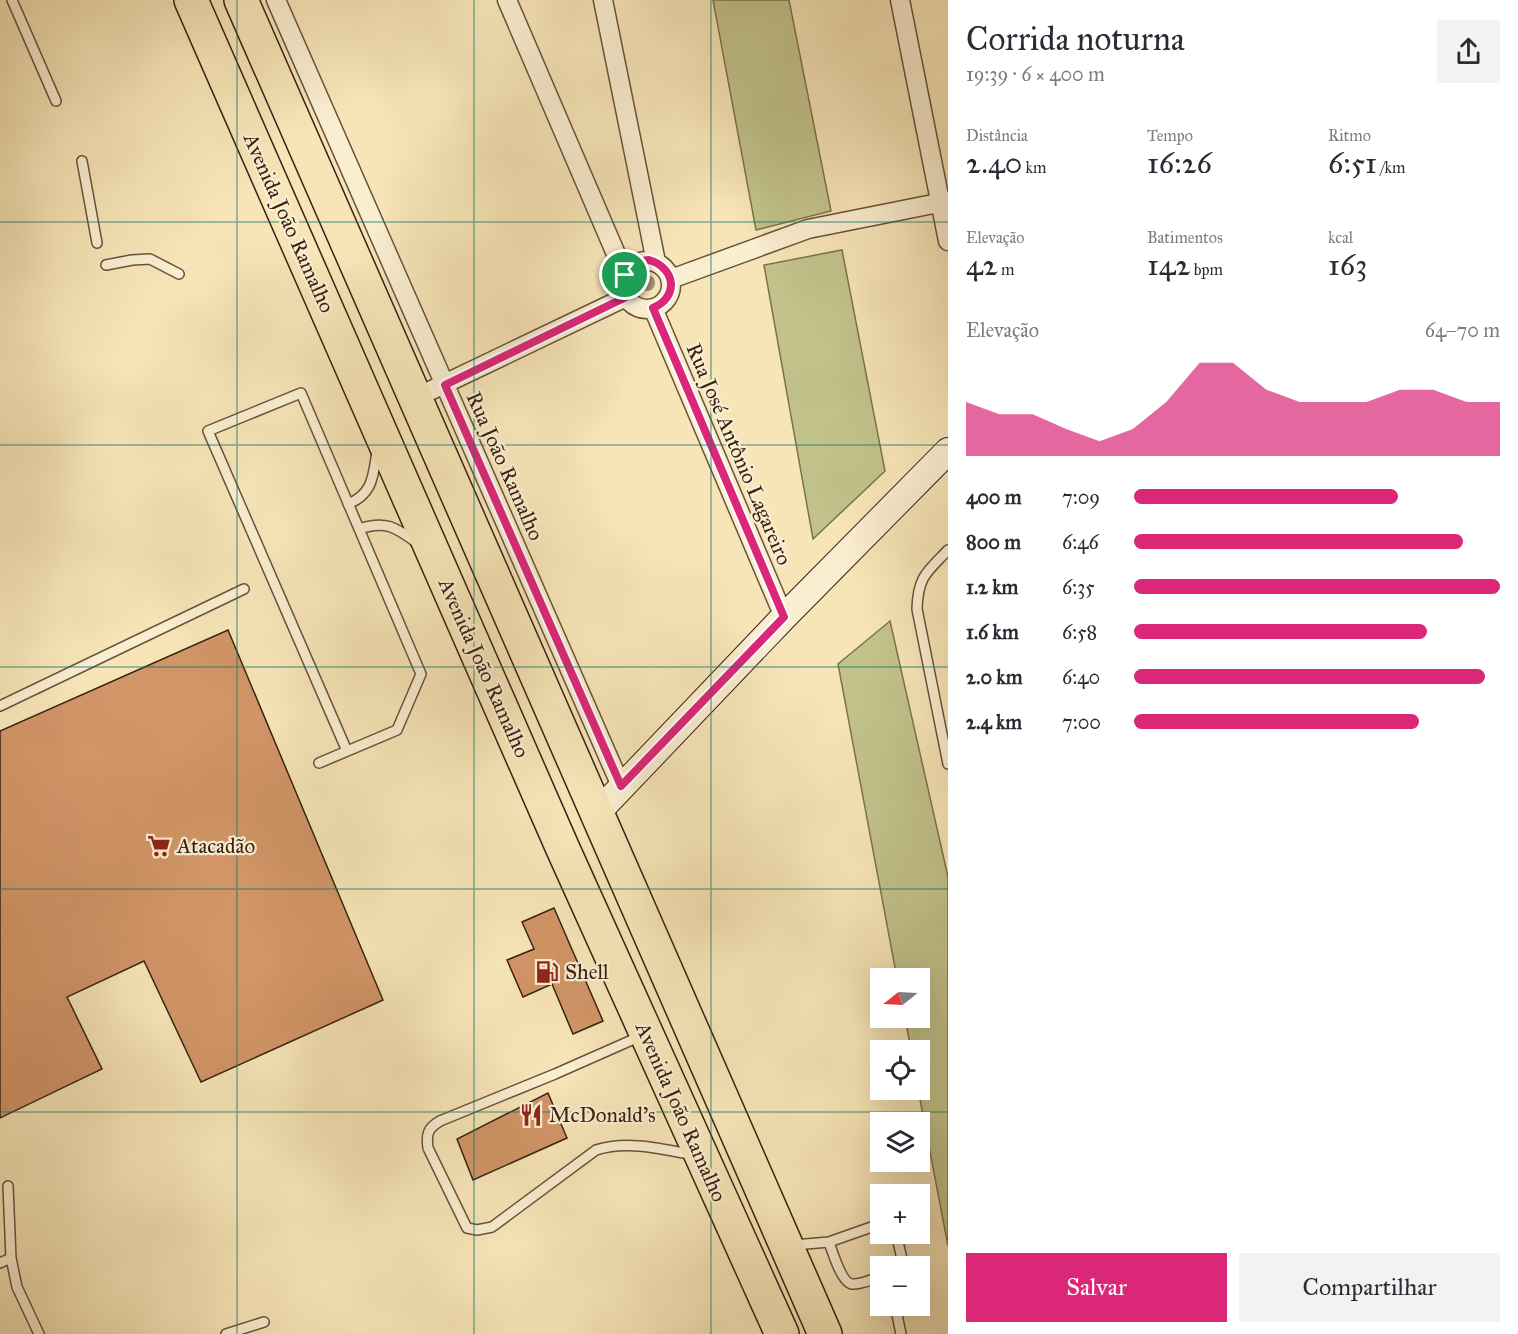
<!DOCTYPE html>
<html lang="pt">
<meta charset="utf-8">
<style>
body{margin:0;font-family:"IM FELL Great Primer",serif;background:#f2f2f3;color:#2b2b33;height:100vh;display:flex;flex-direction:column;font-size:22px;white-space:nowrap}
*{box-sizing:border-box;margin:0}
p{font-size:20px;color:#7c7c81}
.icon{flex:none;width:33px;height:33px;fill:none;stroke:currentColor;stroke-width:2;stroke-linecap:round;stroke-linejoin:round}
.map{position:relative;flex:1;overflow:hidden}
.drawer{display:flex;flex-direction:column;background:#fff;width:570px}
.drawer>*{flex:none}
.needle{width:39px;rotate:252deg}
.buttons{position:absolute;left:870px;top:968px;display:grid;gap:12px}
.buttons a{display:grid;place-items:center;width:60px;height:60px;border-radius:0px;background:#fff;box-shadow:0 6px 24px #0002;font-size:30px}
.pin{position:absolute;display:grid;place-items:center;width:51px;height:51px;color:#fff;margin:-26px;border:3px solid #fff;border-radius:50%;box-shadow:0 2px 6px #0007}
.round{display:grid;place-items:center;flex:none;width:63px;height:63px;border-radius:0px;background:#f2f2f3}
.overview{display:flex;align-items:center;justify-content:space-between;height:102px;padding:0 18px}
h1{font-size:33px;font-weight:600;line-height:45px}
.metrics{display:grid;grid-template-columns:repeat(3,1fr);gap:9px;height:102px;padding:6px 18px}
.metrics div{display:grid;align-content:center}
.metrics b{font-size:30px;font-weight:600}
.metrics small{font-size:16px;font-weight:400}
.metrics p{font-size:16px}
.chart{height:168px;padding:12px 18px}
.chart p{display:flex;justify-content:space-between}
.chart svg{width:100%;height:108px;margin-top:6px;fill:#db2777;opacity:.7}
.action{display:flex;gap:12px;margin-top:auto;padding:12px 18px}
.action a{flex:1;height:69px;border-radius:0px;background:#db2777;color:#fff;font-size:24px;font-weight:600;line-height:69px;text-align:center}
.action a+a{background:#f2f2f3;color:#2b2b33}
ul{padding:0 18px;list-style:none;font-size:20px}
li{display:grid;grid-template-columns:96px 72px 1fr;align-items:center;height:45px}
li i{height:15px;border-radius:8px;background:#db2777}
main{display:flex;flex:1;min-height:0}
.map>svg:first-child{display:block}
.green{fill:#c2c38b;stroke:#7d7250;stroke-width:1.5}
.building{fill:#d19567;stroke:#382114;stroke-width:1.5}
.lines{fill:none;stroke-linecap:round;stroke-linejoin:round}
.lane-casing{stroke:#68523d;stroke-width:12}
.street-casing{stroke:#68523d;stroke-width:21}
.secondary-casing{stroke:#382114;stroke-width:28}
.highway-casing{stroke:#382114;stroke-width:36}
.lane{stroke:#faeed0;stroke-width:9}
.street{stroke:#faeed0;stroke-width:18}
.secondary{stroke:#faeed0;stroke-width:26}
.highway{stroke:#f7e5b7;stroke-width:33}
.tree{fill:#a49471}
.route-casing{stroke:#fff;stroke-width:12}
.route{stroke:#db2777;stroke-width:8}
.grid{fill:none;stroke:#0f766e;stroke-width:1.5;stroke-opacity:0.55}
.labels{text-anchor:middle;dominant-baseline:central;stroke-width:4.5;stroke-linejoin:round;paint-order:stroke}
.street-label{font-size:21px;fill:#382114;stroke:#faeed0}
.poi-label{font-size:21px;fill:#382114;stroke:#faeed0;text-anchor:start}
</style>
<main>
<div class="map">
<svg width="948" height="1334" viewBox="0 0 948 1334">
<rect width="100%" height="100%" fill="#f7e5b7"/>
<filter id="stains"><feTurbulence type="fractalNoise" baseFrequency=".00333" numOctaves="4"/><feColorMatrix values="0 0 0 0 .2 0 0 0 0 .09 0 0 0 0 .02 0 0 0 .5 -.17"/></filter>
<radialGradient id="worn" r=".72"><stop offset=".6" stop-color="#630" stop-opacity="0"/><stop offset="1" stop-color="#630" stop-opacity=".3"/></radialGradient>
<path class="green" d="M713 0H789L831 211 756 230Z
M842 250 885 471 813 539 764 265Z
M890 621 948 877V1246L918 1089 920 1050H911L905 1017H920V978H897L838 664Z"/>
<path class="building" d="M228 630 383 1000 201 1082 144 961 67 997 102 1069 0 1118V731Z
M554 908 603 1021 573 1034 552 984 523 997 507 960 534 949 522 922Z
M548 1093 567 1138 473 1180 457 1139Z"/>
<g class="lines">
<g class="lane-casing">
<path id="lane" d="M12 0 56 101
M82 161 97 243
M106 265 132 260 150 259 179 274
M348 504C373 494 373 476 377 452
M359 529C385 520 396 527 417 543
M948 550C927 572 918 576 917 609L948 764
M0 706 244 589
M319 763 397 730 421 674 301 393 208 431 347 751
M641 1036 555 1074 440 1121C428 1128 426 1134 428 1148L467 1228 477 1230 492 1227 596 1150C627 1140 662 1149 694 1155
M8 1186 11 1258 17 1287 39 1334
M896 1233 902 1259 901 1266
M829 1242 880 1224
M794 1245 829 1242C832 1251 842 1283 852 1284 860 1285 873 1279 880 1277
M0 1263 11 1258
M895 1305 901 1334
M226 1334 264 1322"/>
</g>
<g class="street-casing">
<path id="street" d="M276 0 621 786
M507 0 625 275
M603 0 656 262
M900 0 948 241
M623 285a24 24 0 1 1 48 0a24 24 0 1 1-48 0Z
M671 279 808 229 948 201
M653 308 784 617
M415 398 626 297"/>
</g>
<g class="secondary-casing">
<path id="secondary" d="M597 813 784 617 948 451"/>
</g>
<g class="highway-casing">
<path id="highway" d="M191 0 563 849 782 1334
M241 0 825 1334"/>
</g>
<use href="#lane" class="lane"/>
<use href="#street" class="street"/>
<use href="#secondary" class="secondary"/>
<use href="#highway" class="highway"/>
</g>
<circle class="tree" cx="647" cy="283" r="8"/>
<g class="lines">
<g class="route-casing">
<path id="route" d="M649 260C676 268 679 297 653 308L784 617 621 786 445 385 626 297C619 278 628 262 649 260Z"/>
</g>
<use href="#route" class="route"/>
</g>
<path class="grid" d="M237 0V1334M474 0V1334M711 0V1334M0 222H948M0 445H948M0 667H948M0 889H948M0 1112H948"/>
<defs>
<g id="supermarket-bare" transform="scale(1.8)"><path d="M-6-5.5h2.5l.6 2H6L4.5 2H-2.5L-4.4-4H-6ZM-1.5 3.2a1.3 1.3 0 1 0 .1 0ZM3 3.2a1.3 1.3 0 1 0 .1 0Z" fill="#8f2418" stroke="#faeed0" stroke-width="2.5" paint-order="stroke"/></g>
<g id="fuel-bare" transform="scale(1.8)"><path d="M-5.5-6h7V0h2V4h1.3V-2.5L3-4.5l.8-.8L6-3V5H2.5V1h-1V6h-7ZM-4.2-4.7v3.2H.2V-4.7Z" fill="#8f2418" stroke="#faeed0" stroke-width="2.5" paint-order="stroke"/></g>
<g id="restaurant-bare" transform="scale(1.8)"><path d="M-5-6h1v4h1v-4h1v4h1v-4h1v5L-1.5 .5V6h-2V.5L-5-1ZM5-6V6H3V1.5H1.5Q1.5-4 5-6Z" fill="#8f2418" stroke="#faeed0" stroke-width="2.5" paint-order="stroke"/></g>
</defs>
<g fill-rule="evenodd">
<use href="#supermarket-bare" x="159" y="846"/>
<use href="#fuel-bare" x="547" y="972"/>
<use href="#restaurant-bare" x="531" y="1115"/>
</g>
<g class="labels">
<g class="street-label">
<text transform="translate(289 223) rotate(66)">Avenida João Ramalho</text>
<text transform="translate(739 454) rotate(67)">Rua José Antônio Lagareiro</text>
<text transform="translate(505 466) rotate(66)">Rua João Ramalho</text>
<text transform="translate(484 668) rotate(66)">Avenida João Ramalho</text>
<text transform="translate(681 1112) rotate(66)">Avenida João Ramalho</text>
</g>
<g class="poi-label">
<text x="177" y="846">Atacadão</text>
<text x="565" y="972">Shell</text>
<text x="549" y="1115">McDonald's</text>
</g>
</g>
<rect width="100%" height="100%" filter="url(#stains)"/>
<rect width="100%" height="100%" fill="url(#worn)"/>
</svg>
<div class="buttons">
<a><svg class="needle" viewBox="-14 -14 28 28"><path d="M0-13l5 13h-10z" fill="#e53935"/><path d="M0 13l5-13h-10z" fill="#7c7c81"/></svg></a>
<a><svg class="icon" aria-label="locate" viewBox="0 0 24 24"><circle cx="12" cy="12" r="6"/><path d="M12 2v4M12 18v4M2 12h4M18 12h4"/></svg></a>
<a><svg class="icon" aria-label="layers" viewBox="0 0 24 24"><path d="M12 4l9 5-9 5-9-5zM3 14l9 5 9-5"/></svg></a>
<a>+</a>
<a>−</a>
</div>
<div class="pin" style="left:625px;top:275px;background:#1e9e55"><svg class="icon" aria-label="arrive" viewBox="0 0 24 24"><path d="M6 21V4h12l-3 4 3 4H6"/></svg></div>
</div>
<section class="drawer">
<div class="overview"><div><h1>Corrida noturna</h1><p>19:39 · 6 × 400 m</p></div><a class="round"><svg class="icon" aria-label="share" viewBox="0 0 24 24"><path d="M12 15V3M7 8l5-5 5 5M5 13v7h14v-7"/></svg></a></div>
<div class="metrics">
<div><p>Distância</p><b>2.40<small> km</small></b></div>
<div><p>Tempo</p><b>16:26</b></div>
<div><p>Ritmo</p><b>6:51<small> /km</small></b></div>
</div>
<div class="metrics">
<div><p>Elevação</p><b>42<small> m</small></b></div>
<div><p>Batimentos</p><b>142<small> bpm</small></b></div>
<div><p>kcal</p><b>163</b></div>
</div>
<div class="chart"><p><span>Elevação</span>64–70 m</p>
<svg viewBox="0 0 160 44" preserveAspectRatio="none"><path d="M0 44V22L10 27L20 27L30 33L40 38L50 33L60 22L70 6L80 6L90 17L100 22L110 22L120 22L130 17L140 17L150 22L160 22V44z"/></svg>
</div>
<ul>
<li><b>400 m</b>7:09<i style="width:72%"></i></li>
<li><b>800 m</b>6:46<i style="width:90%"></i></li>
<li><b>1.2 km</b>6:35<i style="width:100%"></i></li>
<li><b>1.6 km</b>6:58<i style="width:80%"></i></li>
<li><b>2.0 km</b>6:40<i style="width:96%"></i></li>
<li><b>2.4 km</b>7:00<i style="width:78%"></i></li>
</ul>
<div class="action"><a>Salvar</a><a>Compartilhar</a></div>
</section>
</main>
